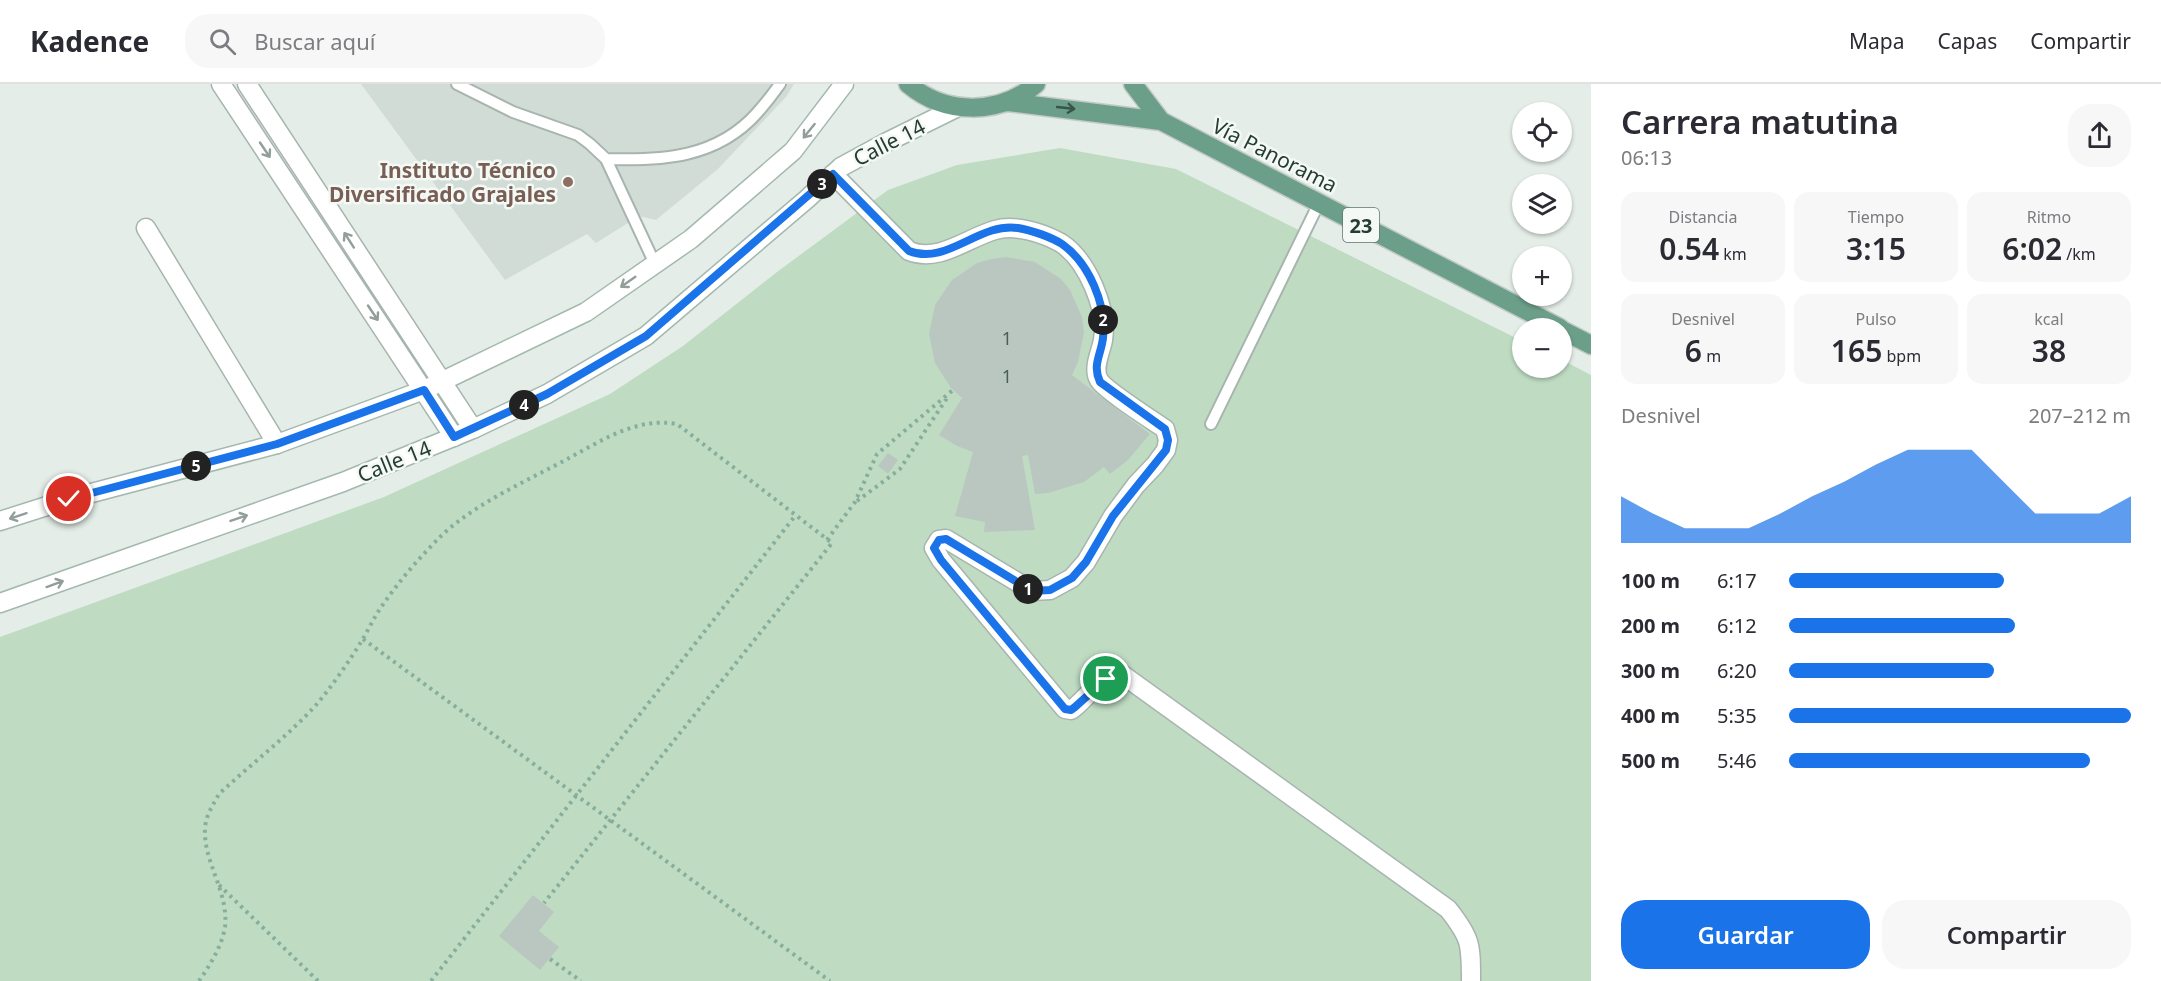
<!DOCTYPE html>
<html lang="es">
<meta charset="utf-8">
<style>
body{margin:0;font-family:"Noto Sans",sans-serif;background:#f7f7f7;color:#2b2b33;height:100vh;display:flex;flex-direction:column;font-size:22px;white-space:nowrap}
*{box-sizing:border-box;margin:0}
p{font-size:20px;color:#7c7c81}
.icon{flex:none;width:33px;height:33px;fill:none;stroke:currentColor;stroke-width:2;stroke-linecap:round;stroke-linejoin:round}
.map{position:relative;flex:1;overflow:hidden}
.side{display:flex;flex-direction:column;background:#fff;width:570px}
.side>*{flex:none}
.tools{position:absolute;left:1512px;top:18px;display:grid;gap:12px}
.tools a{display:grid;place-items:center;width:60px;height:60px;border-radius:50%;background:#fff;box-shadow:0 2px 4px #0004;font-size:30px}
.pin{position:absolute;display:grid;place-items:center;width:51px;height:51px;color:#fff;margin:-26px;border:3px solid #fff;border-radius:50%;box-shadow:0 2px 6px #0007}
.km{position:absolute;width:30px;height:30px;margin:-15px;border-radius:50%;background:#222;color:#fff;font-size:16px;line-height:30px;text-align:center}
.round{display:grid;place-items:center;flex:none;width:63px;height:63px;border-radius:24px;background:#f7f7f7}
.overview{display:flex;align-items:center;justify-content:space-between;height:102px;padding:0 30px}
h1{font-size:33px;font-weight:600;line-height:45px}
.metrics{display:grid;grid-template-columns:repeat(3,1fr);gap:9px;height:102px;padding:6px 30px}
.metrics div{display:grid;align-content:center;border-radius:15px;background:#f7f7f7;text-align:center}
.metrics b{font-size:30px;font-weight:600}
.metrics small{font-size:16px;font-weight:400}
.metrics p{font-size:16px}
.chart{height:168px;padding:12px 30px}
.chart p{display:flex;justify-content:space-between}
.chart svg{width:100%;height:108px;margin-top:6px;fill:#1a73e8;opacity:.7}
.primary-button{display:flex;gap:12px;margin-top:auto;padding:12px 30px}
.primary-button a{flex:1;height:69px;border-radius:24px;background:#1a73e8;color:#fff;font-size:24px;font-weight:600;line-height:69px;text-align:center}
.primary-button a+a{background:#f7f7f7;color:#2b2b33}
ul{padding:0 30px;list-style:none;font-size:20px}
li{display:grid;grid-template-columns:96px 72px 1fr;align-items:center;height:45px}
li i{height:15px;border-radius:8px;background:#1a73e8}
header{display:flex;align-items:center;gap:36px;box-sizing:border-box;height:84px;padding:0 30px;background:#fff;border-bottom:2px solid #e1e1e2}
header strong{font-size:28px}
nav{display:flex;gap:33px;margin-inline-start:auto;font-size:21px}
.search{width:420px;height:54px;background:#f7f7f7;display:flex;align-items:center;gap:15px;box-sizing:border-box;padding:0 21px;border-radius:24px;color:#7c7c81;font-size:22px}
main{display:flex;flex:1;min-height:0}
.map>svg:first-child{display:block}
.built{fill:#d2dcd6}
.green{fill:#bfdcc3}
.building{fill:#bac7c0}
.lines{fill:none;stroke-linecap:round;stroke-linejoin:round}
.service-casing{stroke:#a7b5ae;stroke-width:14}
.minor-casing{stroke:#a7b5ae;stroke-width:21}
.secondary-casing{stroke:#a3b8ae;stroke-width:21}
.primary-casing{stroke:#c2c9c6;stroke-width:21}
.path{stroke:#87ae9c;stroke-width:4;stroke-dasharray:3 4.5;stroke-linecap:butt}
.service{stroke:#fff;stroke-width:10}
.minor{stroke:#fff;stroke-width:18}
.secondary{stroke:#fff;stroke-width:18}
.primary{stroke:#6c9f8a;stroke-width:18}
.oneway{stroke:#375649}
.oneway2{stroke:#929e99}
.route-casing{stroke:#fff;stroke-width:12}
.route{stroke:#1a73e8;stroke-width:8}
.education-dot{fill:#8d6e63;stroke:#f5f9f6;stroke-width:2}
.labels{text-anchor:middle;dominant-baseline:central;stroke-width:5;stroke-linejoin:round;paint-order:stroke}
.number-label{font-size:18px;fill:#4a6056}
.shield{fill:#f5f9f6;stroke:#63756e;stroke-width:1.5}
.shield-label{font-size:20px;font-weight:bold;fill:#253d33}
.street-label{font-size:21px;fill:#253d33;stroke:#f5f9f6}
.education-label{font-size:21px;font-weight:bold;fill:#785e54;stroke:#f5f9f6;text-anchor:end}
</style>
<header>
<strong>Kadence</strong>
<div class="search"><svg class="icon" aria-label="search" viewBox="0 0 24 24"><circle cx="10" cy="10" r="6"/><path d="M15 15l6 6"/></svg>Buscar aquí</div>
<nav><a>Mapa</a><a>Capas</a><a>Compartir</a></nav>
</header>
<main>
<div class="map">
<svg width="1591" height="897" viewBox="0 0 1591 897">
<rect width="100%" height="100%" fill="#e4ede8"/>
<path class="built" d="M361 0H794L786 13 718 85 656 136 639 132 596 159 587 150 505 196Z"/>
<path class="green" d="M1060 64 1176 85 1522 257V284H1562V276L1591 291V897H0V553L384 413 610 310 683 262 777 188 888 106 957 81Z"/>
<path class="building" d="M1006 173 1035 178 1061 195 1070 206 1082 233 1084 248 1078 278 1072 291 1150 350 1128 376 1110 390 1104 383 1084 398 1048 409 1035 410 1028 371 1022 372 1035 446 984 448 985 438 955 432 973 368 957 362 939 351 962 314 951 304 935 279 929 250 935 221 952 196 977 179 991 175Z
M888 369 898 376 888 390 878 382Z
M533 811 554 828 539 847 559 863 540 886 499 852Z"/>
<g class="lines">
<g class="service-casing">
<path id="service" d="M457 0 513 28 578 51 590 60 606 75 655 180
M606 75C662 77 717 74 757 29 765 20 773 10 780 0
M1211 340 1319 119"/>
</g>
<g class="minor-casing">
<path id="minor" d="M221 0 454 353
M247 0 473 345
M833 90 909 167C939 179 967 154 995 146 1015 140 1043 149 1061 159 1087 176 1108 225 1103 256 1101 268 1092 284 1099 296 1105 306 1152 336 1165 345L1168 356 1166 366 1155 381 1136 401 1113 432 1086 478 1072 494 1050 506 1032 507 946 455 939 456 934 464 941 476 1065 625 1071 626 1075 623C1089 611 1103 590 1123 591L1448 825C1471 854 1471 860 1471 897
M146 144 277 360"/>
</g>
<g class="secondary-casing">
<path id="secondary" d="M0 437 69 415 277 360 424 306 586 228 691 155 793 67 844 0
M0 519 343 398 473 345 547 310 646 252 807 115 841 83 887 58 958 23"/>
</g>
<g class="primary-casing">
<path id="primary" d="M908 0C945 31 999 32 1036 0
M1133 0 1161 37
M1008 18 1161 37 1560 244
M1562 246 1591 261"/>
</g>
<path class="path" d="M857 417 900 385 949 311
M827 456 855 418 877 370 953 306
M363 555 830 897
M219 801 318 897
M550 875 581 897
M199 897C210 881 222 862 225 843 229 808 203 778 205 744 206 731 213 721 219 710 251 680 287 653 316 621 330 605 350 576 361 558 369 545 375 531 384 519 400 496 420 473 440 453 475 419 529 396 571 373 604 355 638 333 677 340L832 459 544 819
M431 897 795 432"/>
<use href="#service" class="service"/>
<use href="#minor" class="minor"/>
<use href="#secondary" class="secondary"/>
<use href="#primary" class="primary"/>
</g>
<defs><path id="oneway-shaft" d="M-6 0H5M1.5-3L5.5 0L1.5 3" fill="none" stroke-width="1.6" stroke-linecap="round" stroke-linejoin="round" transform="scale(1.5)"/></defs>
<use class="oneway" href="#oneway-shaft" transform="translate(1066 24) rotate(6)"/>
<g class="oneway2">
<use href="#oneway-shaft" transform="translate(809 47) rotate(129)"/>
<use href="#oneway-shaft" transform="translate(265 66) rotate(56)"/>
<use href="#oneway-shaft" transform="translate(349 156) rotate(-123)"/>
<use href="#oneway-shaft" transform="translate(628 198) rotate(145)"/>
<use href="#oneway-shaft" transform="translate(373 229) rotate(56)"/>
<use href="#oneway-shaft" transform="translate(18 432) rotate(162)"/>
<use href="#oneway-shaft" transform="translate(239 434) rotate(-19)"/>
<use href="#oneway-shaft" transform="translate(55 500) rotate(-20)"/>
</g>
<g class="lines">
<g class="route-casing">
<path id="route" d="M69 415 277 360 424 306 454 353 547 310 646 252 833 90 909 167C947 182 979 138 1018 144 1031 146 1051 153 1062 160 1089 179 1107 221 1103 254 1101 271 1092 281 1100 298L1165 345 1168 356 1166 366 1113 432 1086 478 1072 494 1050 506 1032 507 946 455 939 456 934 464 941 476 1065 625 1071 626 1075 623 1106 595"/>
</g>
<use href="#route" class="route"/>
</g>
<circle class="education-dot" cx="568" cy="98" r="6"/>
<g class="labels">
<g class="number-label">
<text x="1007" y="254">1</text>
<text x="1007" y="292">1</text>
</g>
<rect class="shield" x="1343" y="124" width="36" height="34" rx="4.5"/>
<g class="shield-label">
<text x="1361" y="141">23</text>
</g>
<g class="street-label">
<text transform="translate(889 58) rotate(-27)">Calle 14</text>
<text transform="translate(1275 71) rotate(27)">Vía Panorama</text>
<text transform="translate(394 377) rotate(-22)">Calle 14</text>
</g>
<g class="education-label">
<text x="556" y="86">Instituto Técnico<tspan x="556" dy="24">Diversificado Grajales</tspan></text>
</g>
</g>
</svg>
<div class="tools">
<a><svg class="icon" aria-label="locate" viewBox="0 0 24 24"><circle cx="12" cy="12" r="6"/><path d="M12 2v4M12 18v4M2 12h4M18 12h4"/></svg></a>
<a><svg class="icon" aria-label="layers" viewBox="0 0 24 24"><path d="M12 4l9 5-9 5-9-5zM3 14l9 5 9-5"/></svg></a>
<a>+</a>
<a>−</a>
</div>
<div class="pin" style="left:1106px;top:595px;background:#1e9e55"><svg class="icon" aria-label="arrive" viewBox="0 0 24 24"><path d="M6 21V4h12l-3 4 3 4H6"/></svg></div>
<div class="pin" style="left:69px;top:415px;background:#d93025"><svg class="icon" aria-label="check" viewBox="0 0 24 24"><path d="M5 12l5 5 9-10"/></svg></div>
<b class="km" style="left:1028px;top:505px">1</b>
<b class="km" style="left:1103px;top:236px">2</b>
<b class="km" style="left:822px;top:100px">3</b>
<b class="km" style="left:524px;top:321px">4</b>
<b class="km" style="left:196px;top:382px">5</b>
</div>
<section class="side">
<div class="overview"><div><h1>Carrera matutina</h1><p>06:13</p></div><a class="round"><svg class="icon" aria-label="share" viewBox="0 0 24 24"><path d="M12 15V3M7 8l5-5 5 5M5 13v7h14v-7"/></svg></a></div>
<div class="metrics">
<div><p>Distancia</p><b>0.54<small> km</small></b></div>
<div><p>Tiempo</p><b>3:15</b></div>
<div><p>Ritmo</p><b>6:02<small> /km</small></b></div>
</div>
<div class="metrics">
<div><p>Desnivel</p><b>6<small> m</small></b></div>
<div><p>Pulso</p><b>165<small> bpm</small></b></div>
<div><p>kcal</p><b>38</b></div>
</div>
<div class="chart"><p><span>Desnivel</span>207–212 m</p>
<svg viewBox="0 0 160 44" preserveAspectRatio="none"><path d="M0 44V25L10 32L20 38L30 38L40 38L50 32L60 25L70 19L80 12L90 6L100 6L110 6L120 19L130 32L140 32L150 32L160 25V44z"/></svg>
</div>
<ul>
<li><b>100 m</b>6:17<i style="width:63%"></i></li>
<li><b>200 m</b>6:12<i style="width:66%"></i></li>
<li><b>300 m</b>6:20<i style="width:60%"></i></li>
<li><b>400 m</b>5:35<i style="width:100%"></i></li>
<li><b>500 m</b>5:46<i style="width:88%"></i></li>
</ul>
<div class="primary-button"><a>Guardar</a><a>Compartir</a></div>
</section>
</main>
